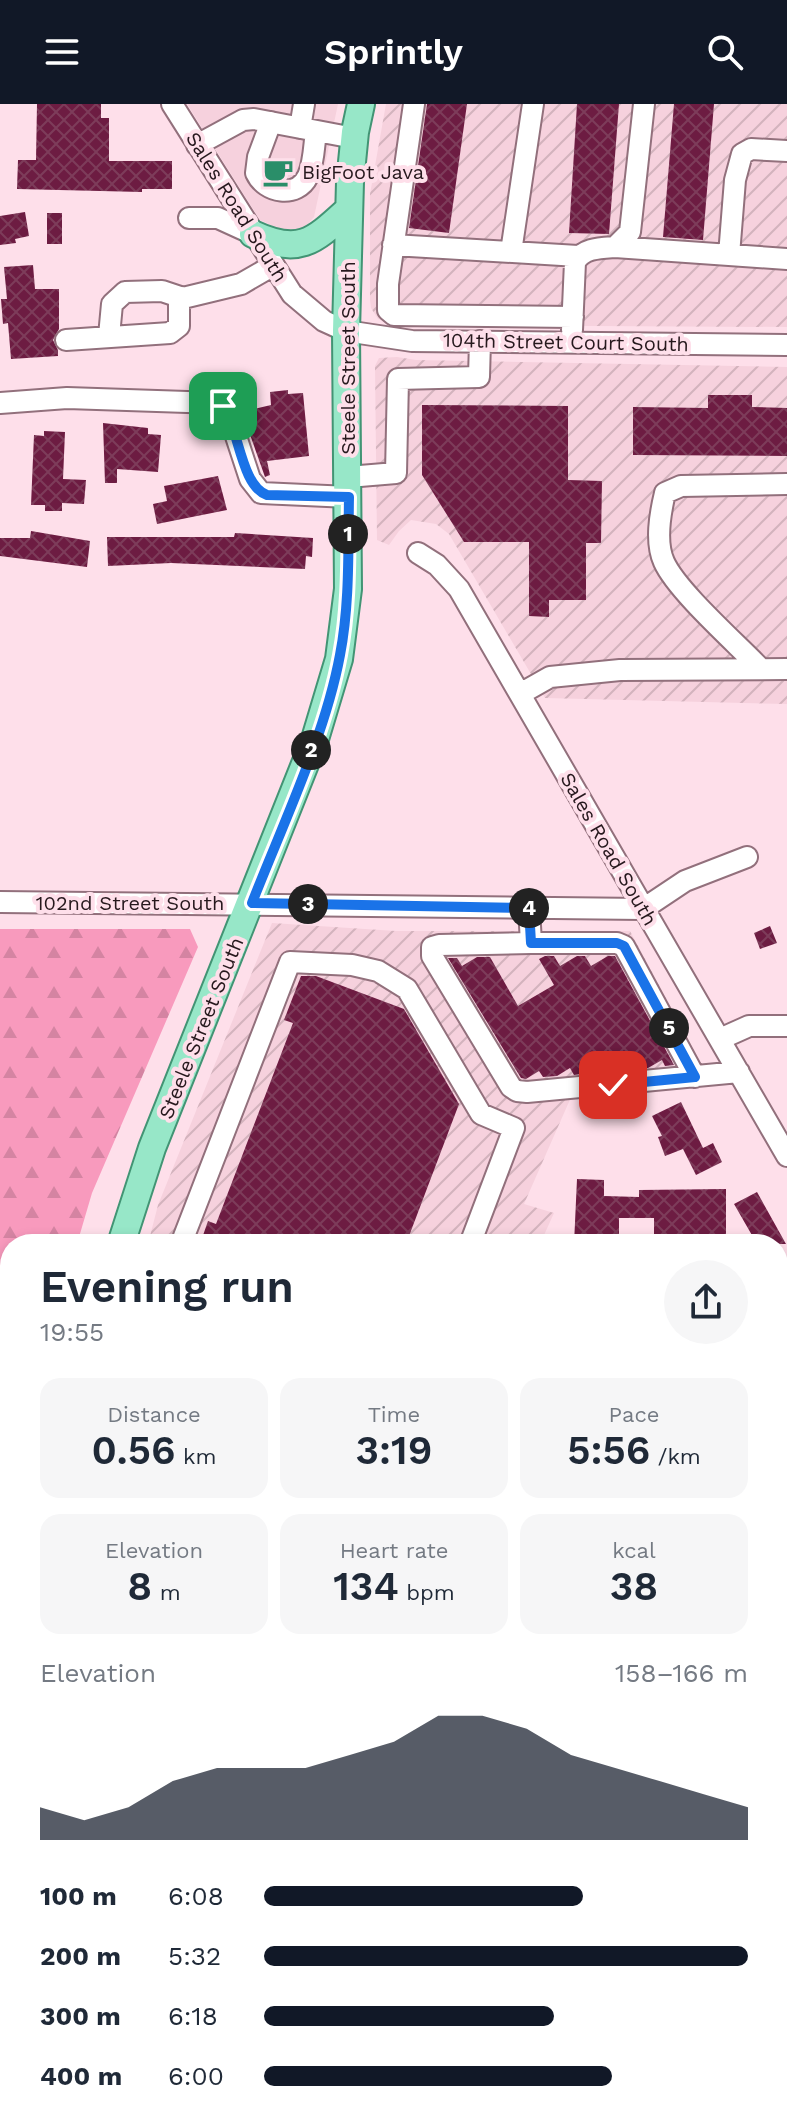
<!DOCTYPE html>
<meta charset="utf-8">
<style>
body{margin:0;font-family:"Work Sans",sans-serif;background:#f6f6f7;color:#1f2937;height:100vh;display:flex;flex-direction:column;font-size:30px;white-space:nowrap}
*{box-sizing:border-box;margin:0}
p{font-size:26px;color:#747a83}
.icon{flex:none;width:44px;height:44px;fill:none;stroke:currentColor;stroke-width:2;stroke-linecap:round;stroke-linejoin:round}
.map{position:relative;flex:1;overflow:hidden}
.sheet{position:absolute;left:0px;top:1130px;width:788px;height:890px;display:flex;flex-direction:column;background:#fff;border-radius:32px 32px 0 0;box-shadow:0 4px 12px #0003}
.sheet>*{flex:none}
.pin{position:absolute;display:grid;place-items:center;width:68px;height:68px;color:#fff;margin:-34px;border-radius:16px;box-shadow:0 4px 12px #0006}
.km{position:absolute;width:40px;height:40px;margin:-20px;border-radius:50%;background:#222;color:#fff;font-size:22px;line-height:40px;text-align:center}
.round{display:grid;place-items:center;flex:none;width:84px;height:84px;border-radius:42px;background:#f6f6f7}
.overview{display:flex;align-items:center;justify-content:space-between;height:136px;padding:0 40px}
h1{font-size:44px;font-weight:600;line-height:60px}
.metrics{display:grid;grid-template-columns:repeat(3,1fr);gap:12px;height:136px;padding:8px 40px}
.metrics div{display:grid;align-content:center;border-radius:20px;background:#f6f6f7;text-align:center}
.metrics b{font-size:40px;font-weight:600}
.metrics small{font-size:22px;font-weight:400}
.metrics p{font-size:22px}
.chart{height:224px;padding:16px 40px}
.chart p{display:flex;justify-content:space-between}
.chart svg{width:100%;height:144px;margin-top:8px;fill:#111827;opacity:.7}
ul{padding:0 40px;list-style:none;font-size:26px}
li{display:grid;grid-template-columns:128px 96px 1fr;align-items:center;height:60px}
li i{height:20px;border-radius:10px;background:#111827}
header{display:flex;justify-content:space-between;align-items:center;height:104px;padding:0 40px;background:#111827;color:#fff;font-size:36px;font-weight:600}
.map>svg:first-child{display:block}
.built{fill:#f6d1dd}
.industrial{fill:url(#industrial-furrows)}
.forest{fill:url(#forest-firs)}
.building{fill:url(#building-cross-hatch)}
.lines{fill:none;stroke-linecap:round;stroke-linejoin:round}
.minor-casing{stroke:#92707c;stroke-width:24}
.major-casing{stroke:#429474;stroke-width:30}
.minor{stroke:#fff;stroke-width:20}
.major{stroke:#97e7c8;stroke-width:26}
.route-casing{stroke:#fff;stroke-width:16}
.route{stroke:#1a73e8;stroke-width:10}
.labels{text-anchor:middle;dominant-baseline:central;stroke-width:8;stroke-linejoin:round;paint-order:stroke}
.poi-label{font-size:20px;fill:#26181d;stroke:#fedfea;text-anchor:start}
.street-label{font-size:20px;fill:#26181d;stroke:#fedfea}
</style>
<header><svg class="icon" aria-label="menu" viewBox="0 0 24 24"><path d="M4 6h16M4 12h16M4 18h16"/></svg>Sprintly<svg class="icon" aria-label="search" viewBox="0 0 24 24"><circle cx="10" cy="10" r="6"/><path d="M15 15l6 6"/></svg></header>
<div class="map">
<svg width="787" height="2019" viewBox="0 0 787 2019">
<defs>
<pattern id="industrial-furrows" width="10" height="10" patternUnits="userSpaceOnUse" patternTransform="scale(2)"><rect width="10" height="10" fill="#f6d1dd"/><path d="M-1 1l2-2M0 10L10 0M9 11l2-2" fill="none" stroke="#d3b3bd"/></pattern>
<pattern id="forest-firs" width="22" height="20" patternUnits="userSpaceOnUse" patternTransform="scale(2)"><rect width="22" height="20" fill="#f89abd"/><path d="M5 1l3.5 6h-7zM16 11l3.5 6h-7z" fill="#d484a2"/></pattern>
<pattern id="building-cross-hatch" width="8" height="8" patternUnits="userSpaceOnUse" patternTransform="scale(2)"><rect width="8" height="8" fill="#6d1c42"/><path d="M0 0l8 8M0 8l8-8" fill="none" stroke="#7d3c5a"/></pattern>
</defs>
<rect width="100%" height="100%" fill="#fedfea"/>
<path class="built" d="M187 0H338L314 113 303 125 292 131 260 116Z
M0 1467H10V2010H42L40 2019H0Z
M95 2010H428V2019H93Z"/>
<path class="industrial" d="M386 0H787V223L401 221 378 215 371 204 370 196V90Z
M397 253 416 256 787 263V600L545 594 449 430 436 420 411 416 399 427 389 441 377 436 375 262 379 254Z
M272 819 396 827H630L712 980 572 991 524 1100 554 1109 540 1140H148L158 1101Z"/>
<path class="forest" d="M0 825H190L198 843 92 1089 77 1140H10V1467H0Z"/>
<path class="building" d="M37 0H101V14H109V57H172V85H142V88L17 85 18 56H36Z
M427 0H467L449 129 409 124Z
M577 0H619L609 130 569 129Z
M674 0H714L703 136 663 133Z
M25 108 29 132 15 135 16 139 0 141V112Z
M47 109H62V140H47Z
M33 161 35 185H59V225L53 236 58 246V252L11 255 8 219 3 220 1 195H7L4 163Z
M288 286V290L303 289 309 352 267 357 270 371 265 373 242 308 271 301 270 288Z
M708 291H752V303L787 304V352L633 351V303L708 304Z
M422 301 568 302V376L602 377 601 439H586V496H549V513L529 512V438H464L422 371Z
M103 319 148 324V330L161 331 158 368 117 365V379H105Z
M44 327 65 328 63 375 86 376 84 400 62 399V407H45V401H31L34 331 44 332Z
M218 372 227 406 157 420 153 400 167 397 164 382Z
M31 427 90 437 87 463 0 452V434H30Z
M235 429 313 434 312 453 306 452 305 465 171 459 108 462 107 433H234Z
M770 822 777 839 760 845 754 829Z
M545 852H554L560 862 577 852H585L591 862 608 852H615L674 961 665 962 662 956 648 964 636 965 632 959 619 966 605 968 601 961 588 969 574 971 570 964 557 972 543 973 539 967 526 975 521 974 448 854H457L462 862 477 853H490L518 902 554 881 539 855Z
M301 872H316L404 905 459 1000 406 1140H200L208 1117 216 1120 293 919 284 916Z
M681 998 703 1044 713 1039 722 1058 696 1071 683 1045 665 1052 658 1033 662 1032 652 1012Z
M577 1075 604 1076V1092L639 1093V1086L726 1085V1135L654 1133V1114H619V1140H574Z
M757 1088 786 1140H740L753 1133 734 1100Z"/>
<g class="lines">
<g class="minor-casing">
<path id="minor" d="M172 0 292 190 324 217 346 227 412 237 787 241
M414 0 388 180V206L394 211 573 213
M271 18 258 53 256 69C265 89 297 95 308 72 314 59 314 41 316 27
M300 24 304 0
M197 41 243 16 254 15 354 34
M189 114H218L253 130
M393 141 578 152
M615 143 630 128 644 0
M511 148 533 0
M729 151 735 76 742 50 751 45 787 47
M572 226 575 158C583 144 600 144 615 143L787 155
M109 232 112 200 125 188 162 187 183 194 241 180 272 162
M66 236 170 229 179 222V199L183 194
M0 299 67 294 217 299 223 302 229 311 250 375 261 389 349 393
M348 373 396 369 398 275 479 273 480 237
M418 449 437 461 459 485 787 1052
M761 565C736 539 677 487 664 458 655 438 660 410 665 389L681 382 787 380
M520 590 550 573 620 566 787 565
M0 798 643 805
M529 804 531 839 439 841 432 843V852L511 983 517 987 527 988 739 968
M643 805 685 777 747 753
M531 839H617L624 842 695 973
M720 935 749 922H787
M181 1140 290 858 352 861 378 867 407 885 481 1010 514 1024 470 1140
M778 1188 787 1187
M21 2010 24 2019
M105 2019 106 2010
M194 2019V2010
M449 2019V2010
M587 2019 642 2010
M704 2019 708 2010"/>
</g>
<g class="major-casing">
<path id="major" d="M253 130C300 152 314 137 349 105
M121 1140 152 1044 315 635 339 555 348 485 346 227 350 78 355 28 361 0
M64 2019 66 2010"/>
</g>
<use href="#minor" class="minor"/>
<use href="#major" class="major"/>
</g>
<g class="lines">
<g class="route-casing">
<path id="route" d="M223 302C239 325 241 382 267 391L349 393C348 446 350 499 340 551 325 632 282 722 252 799L529 804 531 839H617L624 842 695 973 613 981"/>
</g>
<use href="#route" class="route"/>
</g>
<defs>
<g id="cafe-bare" transform="scale(2.4)"><path d="M-5.5-4.5H6V0H3Q3 3.5 0 3.5H-2.5Q-5.5 3.5-5.5 0ZM3-3.2v2h1.7v-2ZM-6 4.5H4V6H-6Z" fill="#2a8e69" stroke="#fedfea" stroke-width="2.5" paint-order="stroke"/></g>
</defs>
<g fill-rule="evenodd">
<use href="#cafe-bare" x="278" y="68"/>
</g>
<g class="labels">
<g class="poi-label">
<text x="302" y="68">BigFoot Java</text>
</g>
<g class="street-label">
<text transform="translate(237 103) rotate(58)">Sales Road South</text>
<text transform="translate(566 238) rotate(1)">104th Street Court South</text>
<text transform="translate(348 254) rotate(-90)">Steele Street South</text>
<text transform="translate(609 745) rotate(60)">Sales Road South</text>
<text x="130" y="799">102nd Street South</text>
<text transform="translate(201 924) rotate(-68)">Steele Street South</text>
</g>
</g>
</svg>
<div class="pin" style="left:223px;top:302px;background:#1e9e55"><svg class="icon" aria-label="arrive" viewBox="0 0 24 24"><path d="M6 21V4h12l-3 4 3 4H6"/></svg></div>
<div class="pin" style="left:613px;top:981px;background:#d93025"><svg class="icon" aria-label="check" viewBox="0 0 24 24"><path d="M5 12l5 5 9-10"/></svg></div>
<b class="km" style="left:348px;top:430px">1</b>
<b class="km" style="left:311px;top:646px">2</b>
<b class="km" style="left:308px;top:800px">3</b>
<b class="km" style="left:529px;top:804px">4</b>
<b class="km" style="left:669px;top:924px">5</b>
<section class="sheet">
<div class="overview"><div><h1>Evening run</h1><p>19:55</p></div><a class="round"><svg class="icon" aria-label="share" viewBox="0 0 24 24"><path d="M12 15V3M7 8l5-5 5 5M5 13v7h14v-7"/></svg></a></div>
<div class="metrics">
<div><p>Distance</p><b>0.56<small> km</small></b></div>
<div><p>Time</p><b>3:19</b></div>
<div><p>Pace</p><b>5:56<small> /km</small></b></div>
</div>
<div class="metrics">
<div><p>Elevation</p><b>8<small> m</small></b></div>
<div><p>Heart rate</p><b>134<small> bpm</small></b></div>
<div><p>kcal</p><b>38</b></div>
</div>
<div class="chart"><p><span>Elevation</span>158–166 m</p>
<svg viewBox="0 0 160 44" preserveAspectRatio="none"><path d="M0 44V34L10 38L20 34L30 26L40 22L50 22L60 22L70 18L80 14L90 6L100 6L110 10L120 18L130 22L140 26L150 30L160 34V44z"/></svg>
</div>
<ul>
<li><b>100 m</b>6:08<i style="width:66%"></i></li>
<li><b>200 m</b>5:32<i style="width:100%"></i></li>
<li><b>300 m</b>6:18<i style="width:60%"></i></li>
<li><b>400 m</b>6:00<i style="width:72%"></i></li>
</ul>
</section>
</div>
